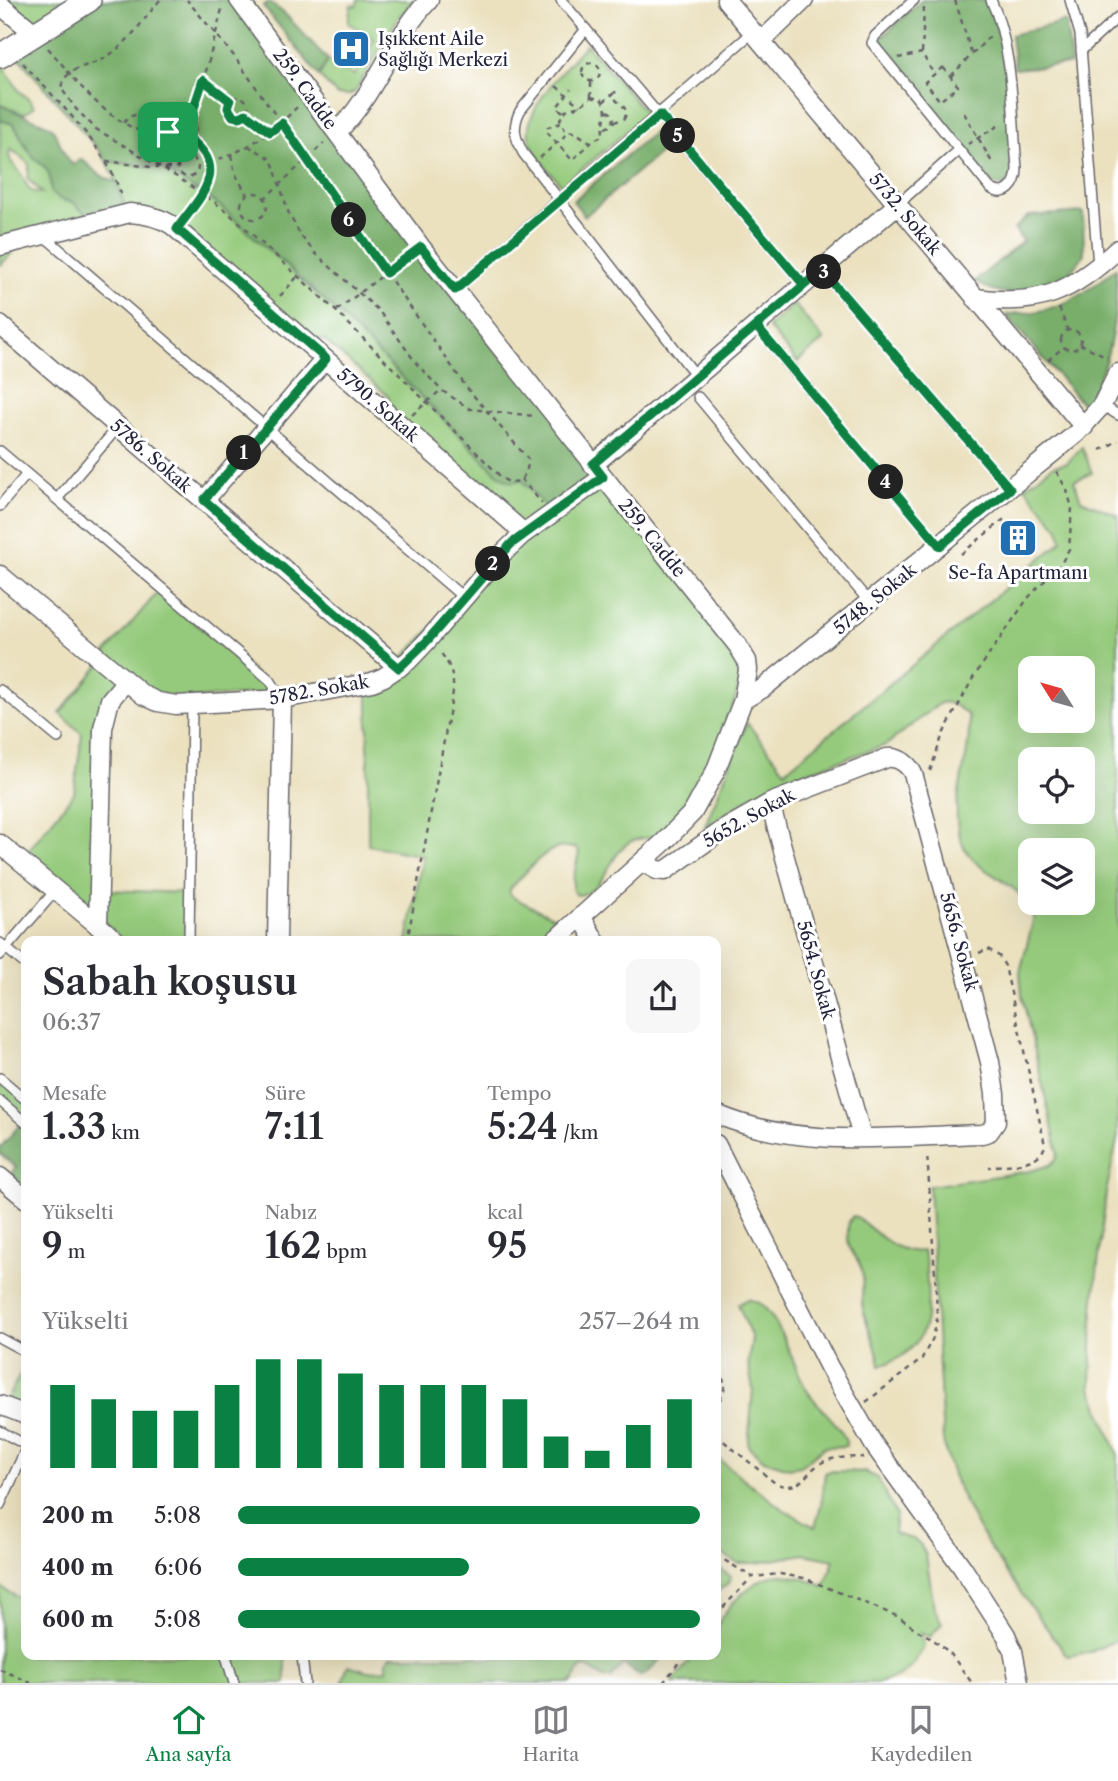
<!DOCTYPE html>
<html lang="tr">
<meta charset="utf-8">
<style>
body{margin:0;font-family:"Libre Caslon Text",serif;background:#f7f7f7;color:#2b2b33;height:100vh;display:flex;flex-direction:column;font-size:26px;white-space:nowrap}
*{box-sizing:border-box;margin:0}
p{font-size:23px;color:#7c7c81}
.icon{flex:none;width:38px;height:38px;fill:none;stroke:currentColor;stroke-width:2;stroke-linecap:round;stroke-linejoin:round}
.map{position:relative;flex:1;overflow:hidden}
.panel{position:absolute;left:21px;top:936px;width:700px;height:724px;display:flex;flex-direction:column;background:#fff;border-radius:14px;box-shadow:0 7px 28px #0002}
.panel>*{flex:none}
.needle{width:46px;rotate:307deg}
.buttons{position:absolute;left:1018px;top:656px;display:grid;gap:14px}
.buttons a{display:grid;place-items:center;width:77px;height:77px;border-radius:14px;background:#fff;box-shadow:0 7px 28px #0002;font-size:35px}
.pin{position:absolute;display:grid;place-items:center;width:60px;height:60px;color:#fff;margin:-30px;border-radius:14px;box-shadow:0 4px 10px #0006}
.km{position:absolute;width:35px;height:35px;margin:-18px;border-radius:50%;background:#222;color:#fff;font-size:19px;line-height:35px;text-align:center}
.round{display:grid;place-items:center;flex:none;width:74px;height:74px;border-radius:14px;background:#f7f7f7}
.summary{display:flex;align-items:center;justify-content:space-between;height:119px;padding:0 21px}
h1{font-size:38px;font-weight:600;line-height:52px}
.stats{display:grid;grid-template-columns:repeat(3,1fr);gap:10px;height:119px;padding:7px 21px}
.stats div{display:grid;align-content:center}
.stats b{font-size:35px;font-weight:600}
.stats small{font-size:19px;font-weight:400}
.stats p{font-size:19px}
.chart{height:196px;padding:14px 21px}
.chart p{display:flex;justify-content:space-between}
.chart svg{width:100%;height:126px;margin-top:7px;stroke:#0b8043;stroke-width:6}
ul{padding:0 21px;list-style:none;font-size:23px}
li{display:grid;grid-template-columns:112px 84px 1fr;align-items:center;height:52px}
li i{height:18px;border-radius:9px;background:#0b8043}
.tabs{display:flex;justify-content:space-around;align-items:center;height:98px;border-top:2px solid #e1e1e2;background:#fff;font-size:19px;color:#7c7c81}
.tabs a{display:grid;justify-items:center;gap:4px}
.tabs .selected{color:#0b8043}
.map>svg:first-child{display:block}
.green{fill:#95ca7b;stroke:#5c765b;stroke-width:2;fill-rule:evenodd}
.forest{fill:#78ae6b;stroke:#4d6853;stroke-width:2}
.lines{fill:none;stroke-linecap:round;stroke-linejoin:round}
.service-casing{stroke:#686569;stroke-width:12}
.minor-casing{stroke:#686569;stroke-width:21}
.tertiary-casing{stroke:#686569;stroke-width:26}
.path{stroke:#686569;stroke-width:2.5;stroke-dasharray:5 5;stroke-linecap:butt}
.service{stroke:#fff;stroke-width:9}
.minor{stroke:#fff;stroke-width:18}
.tertiary{stroke:#fff;stroke-width:23}
.route-casing{stroke:#fff;stroke-width:14}
.route{stroke:#0b8043;stroke-width:9}
.labels{text-anchor:middle;dominant-baseline:central;stroke-width:6;stroke-linejoin:round;paint-order:stroke}
.poi-label{font-size:18px;fill:#22223b;stroke:#fff;text-anchor:start}
.street-label{font-size:18px;fill:#22223b;stroke:#fff}
</style>
<div class="map">
<svg width="1118" height="1683" viewBox="0 0 1118 1683">
<rect width="100%" height="100%" fill="#fff"/>
<filter id="ink" filterUnits="userSpaceOnUse"><feTurbulence type="fractalNoise" baseFrequency=".0143" numOctaves="2"/><feDisplacementMap in="SourceGraphic" scale="14" xChannelSelector="R" yChannelSelector="G"/><feConvolveMatrix kernelMatrix="1 2 1 2 8 2 1 2 1" color-interpolation-filters="sRGB"/></filter>
<filter id="wash" filterUnits="userSpaceOnUse"><feTurbulence type="fractalNoise" baseFrequency=".00686" numOctaves="4" result="noise"/><feDisplacementMap in="SourceGraphic" scale="28" xChannelSelector="R" yChannelSelector="G"/><feGaussianBlur stdDeviation="1.57" result="paint"/><feColorMatrix in="noise" values="0 0 0 0 0 0 0 0 0 0 0 0 0 0 0 0 0 1.4 0 .05"/><feComposite in="paint" operator="in"/></filter>
<g filter="url(#wash)">
<rect width="100%" height="100%" fill="#ebe1bf"/>
<path class="green" d="M0 0H89L37 35Z
M358 0H414L398 18 355 92 349 95H337L319 76 328 60 354 75 374 39 348 23 351 5 356 6Z
M586 44 647 114 562 186C551 172 536 158 530 141 519 112 569 65 586 44Z
M0 61 19 91 31 101 34 107 24 114 0 105Z
M0 120 13 124 29 150 48 167 62 200 73 202 94 222 23 241 0 266ZM11 149 29 164 28 179 42 193C26 194 27 182 19 171 13 164 9 162 9 152Z
M106 161 162 168 220 206 336 311 497 473 521 479 551 513 603 477 747 661 704 795 657 839C605 829 615 893 577 895L573 891V880L579 852 577 849C548 838 528 872 510 889V894L514 898 561 921 563 925 553 941H520L515 937 491 939 488 942 407 941 423 856 368 845V690L384 677 523 534 395 420 388 396 324 340 302 338 172 225 127 214 117 182Z
M794 304 824 340 797 362 768 327Z
M1082 447 1092 473 1074 481 1081 500 1118 515V1136L1106 1193 1093 1309 1091 1387 1118 1455V1639L1091 1652 1067 1656C1020 1590 961 1522 943 1441L929 1186 1030 1171 1050 1165 1057 1158 1058 1153 1022 995 1020 972 1034 917C1020 877 978 878 963 845 944 804 975 757 968 715 960 709 951 700 940 703L886 745 806 772 764 789 704 828 747 723 785 771 1062 541 1059 529 1025 487 1053 466 1067 463ZM1031 668H1083V721H1031ZM1031 760H1083V812H1031ZM1031 850H1083V903H1031Z
M158 592 265 682 272 693 177 699 146 689 104 655Z
M102 662 126 681 110 700 100 890 190 893 189 941H118L20 861 74 793 82 734 60 713Z
M0 1080 26 1102V1121L0 1098Z
M853 1216 858 1218C877 1233 897 1255 923 1251L925 1257C929 1306 936 1349 880 1366 878 1345 867 1329 863 1309 860 1296 865 1283 862 1271 858 1254 846 1253 848 1231 848 1224 848 1222 853 1216Z
M748 1299C752 1301 759 1302 763 1306 781 1323 794 1366 806 1389 816 1406 848 1430 846 1446L824 1447 801 1466 789 1468 764 1460 748 1446 753 1389 748 1364 752 1338 738 1304Z
M26 1364V1415L3 1406Z
M716 1457 781 1508 815 1527 821 1505 825 1473 830 1471 865 1472 878 1478 896 1515 894 1534 913 1539 920 1544 926 1555 934 1608 942 1623 930 1637 920 1633 924 1644 923 1649 912 1666 900 1676 879 1683H672L693 1656H716C716 1622 716 1621 739 1597 769 1567 787 1572 824 1586L834 1560 804 1554 757 1563H737L716 1550Z
M716 1566 731 1577 729 1583 716 1592Z
M0 1587 26 1602V1656H286V1683H0Z
M390 1656H476L481 1659 612 1656 623 1664 611 1678H604L587 1667 581 1668 571 1683H342L348 1665 368 1671 387 1670V1661Z"/>
<path class="forest" d="M89 0H239L603 477 551 513 521 479C511 485 505 479 497 473L336 311 220 206 162 168 106 161 98 149 12 50Z
M922 0H985C1010 47 1008 113 1013 166L1012 178 1004 187 993 184 879 43V40Z
M269 2 285 14 328 60 319 76 263 6Z
M1066 21 1071 64 1015 69 1011 35Z
M0 105 50 126C62 139 58 150 73 165L82 159C93 170 101 178 117 182L127 214 94 222 73 202 62 200 51 193C51 161 42 171 28 150 23 141 19 133 14 124L0 120Z
M659 128 672 143 585 216 573 201Z
M1083 212 1084 254C1064 289 1009 306 975 281L1023 241 1014 229 1028 216Z
M1116 268C1118 316 1110 366 1085 407L1006 315C1016 312 1028 314 1039 311 1069 305 1093 288 1116 268Z
M23 1121 26 1123V1192L5 1181 16 1167 0 1154V1148Z
M612 1656H663L648 1673 641 1676Z"/>
</g>
<g filter="url(#ink)">
<g class="lines">
<g class="service-casing">
<path id="service" d="M561 0 804 285
M914 0 875 36 872 43 990 188C1006 199 1017 185 1017 168 1012 114 1014 49 991 0
M1070 0 1080 34 1098 266
M586 29 520 111C512 127 515 138 523 153L697 377
M1081 51 1118 17
M897 205 959 150
M44 236 464 598
M822 270 1010 489
M455 290 753 32
M756 326 940 546
M698 397 870 603
M1102 405 1118 415
M0 451 270 680 282 699
M57 499 118 427
M0 506 27 474
M0 690 58 738
M189 942 192 704
M0 943 26 965
M0 955 56 890
M0 1078 26 1100
M0 1101 26 1123
M0 1338 26 1352
M0 1431 26 1445
M0 1505 26 1449
M226 1656 234 1683
M302 1656 305 1683"/>
</g>
<g class="minor-casing">
<path id="minor" d="M239 0 421 247 738 646 747 661 748 670 743 700 715 772 693 812 664 842 553 942
M726 0 1084 427
M0 5 37 35
M761 42 804 0
M337 132C376 94 391 40 429 0
M0 246 130 213C146 214 159 217 172 225L524 533
M975 298C1040 307 1071 292 1118 249
M0 325 399 668
M593 465 897 205
M204 501 325 359
M0 575 143 695 158 702 176 705 282 699 372 682 384 677 408 661 427 641 500 556 522 535 603 477
M743 700 762 689 1077 433 1102 405 1118 373
M770 803 862 1137
M0 844 118 942
M642 862 657 870 665 871 723 830 770 803 887 758C899 756 911 766 914 777L990 1062 995 1094 996 1122 989 1132 982 1134C894 1136 799 1150 716 1114
M581 916 596 942
M98 926 103 728 110 700 126 681
M277 942 282 699
M716 1144 829 1367 874 1445 962 1567 1006 1635 1013 1651 1019 1683
M0 1177 26 1199
M0 1405 26 1415"/>
</g>
<g class="tertiary-casing">
<path id="tertiary" d="M0 56 89 0"/>
</g>
<path class="path" d="M160 0C142 21 128 45 103 59 86 68 66 66 61 88L76 109 96 129 177 177 220 206 240 223 336 311 497 473C500 476 503 480 507 481 521 487 529 471 528 459L467 388 234 56 187 0
M955 0 972 55
M924 8 922 53 934 75
M48 48C70 73 92 104 121 121 136 131 154 136 171 141
M898 58 922 53
M582 72a9 9 0 1 1 18 0a9 9 0 1 1-18 0Z
M23 63C59 104 105 144 122 197
M943 67 958 86 940 101 925 82Z
M951 76 990 36
M203 80 230 101
M591 82V96
M556 86 580 106
M228 107a10 10 0 1 1 20 0a10 10 0 1 1-20 0Z
M591 97 602 100 606 110 602 136 590 142 576 133 565 130 560 119 566 110 580 106Z
M603 102 614 93
M563 112 557 107 571 89
M964 113 993 164
M246 114 270 132
M168 131a14 14 0 1 1 28 0a14 14 0 1 1-28 0Z
M190 120 207 68 223 5
M614 122 624 119C629 109 623 106 616 100L615 91
M124 123 128 117 135 115 169 123
M561 123 548 127 546 131 572 160 592 142
M605 128 612 125 614 118 611 113 606 110
M968 144 1001 124
M248 146 267 156 273 164 289 214 301 236 315 253 379 311 416 363 441 390 470 409 535 416
M231 155 235 173 247 195
M178 167a10 10 0 1 1 20 0a10 10 0 1 1-20 0Z
M540 158 569 132
M106 161 158 168
M209 162C243 153 274 132 297 107
M165 168H178
M241 206a13 13 0 1 1 26 0a13 13 0 1 1-26 0Z
M264 199 324 143
M187 214C206 187 226 166 191 140
M280 296 299 275
M1059 308 1068 331
M337 310 407 257
M1061 340a10 10 0 1 1 20 0a10 10 0 1 1-20 0Z
M1080 344 1108 357
M1048 360 1064 347
M412 415 441 390
M1100 450 1118 441
M521 479 542 503
M961 554 1003 520 1000 516
M930 771 943 734 973 678 1028 598 1062 562 1069 549 1072 508 1067 490 1056 471
M407 942 453 692C454 676 450 664 440 652
M488 942 491 939 516 937 520 942
M979 953 988 949 999 956 1005 966 1045 1145C1041 1166 1006 1164 989 1167
M716 1369 726 1384 716 1410
M866 1402 921 1360 933 1338 937 1319 936 1290 927 1153
M716 1435 775 1483C803 1494 803 1472 823 1462 834 1456 852 1458 864 1457
M716 1555 752 1577 780 1574 804 1578 899 1617 920 1632 930 1637 950 1653 972 1683
M716 1615 752 1577
M0 1669 31 1683
M663 1683 684 1656"/>
<use href="#service" class="service"/>
<use href="#minor" class="minor"/>
<use href="#tertiary" class="tertiary"/>
</g>
</g>
<g class="lines" filter="url(#ink)">
<g class="route-casing">
<path id="route" d="M168 132 175 144 184 145 191 140C231 170 198 199 177 229L326 359 204 500 399 668 427 641 511 544 603 477 593 464 688 384 696 377 822 270 1010 489 940 546 756 326 804 285 660 115 455 290 421 247 386 273 282 123 270 132 246 114 240 117 233 116 228 108 230 101 203 80 190 120 181 117 173 120 168 132"/>
</g>
<use href="#route" class="route"/>
</g>
<defs>
<g id="hospital-square" transform="scale(2.0125)"><rect x="-9" y="-9" width="18" height="18" rx="4" fill="#1f6fb2" stroke="#fff"/><path d="M-5-5h3v3.5h4V-5h3V5h-3V1.5h-4V5h-3Z" fill="#fff"/></g>
<g id="building-square" transform="scale(2.0125)"><rect x="-9" y="-9" width="18" height="18" rx="4" fill="#1f6fb2" stroke="#fff"/><path d="M-4-6H4V6H1V3H-1V6H-4ZM-2.5-4.3h1.7v1.8h-1.7ZM.8-4.3h1.7v1.8H.8ZM-2.5-1h1.7V.8h-1.7ZM.8-1h1.7V.8H.8Z" fill="#fff"/></g>
</defs>
<g fill-rule="evenodd">
<use href="#hospital-square" x="351" y="49"/>
<use href="#building-square" x="1018" y="538"/>
</g>
<g class="labels">
<g class="poi-label">
<text x="378" y="39">Işıkkent Aile<tspan x="378" dy="21">Sağlığı Merkezi</tspan></text>
<text x="1018" y="573" text-anchor="middle">Se-fa Apartmanı</text>
</g>
<g class="street-label">
<text transform="translate(305 89) rotate(54)">259. Cadde</text>
<text transform="translate(905 214) rotate(50)">5732. Sokak</text>
<text transform="translate(378 405) rotate(41)">5790. Sokak</text>
<text transform="translate(151 456) rotate(41)">5786. Sokak</text>
<text transform="translate(652 538) rotate(51)">259. Cadde</text>
<text transform="translate(875 599) rotate(-39)">5748. Sokak</text>
<text transform="translate(319 690) rotate(-10)">5782. Sokak</text>
<text transform="translate(749 818) rotate(-29)">5652. Sokak</text>
<text transform="translate(959 942) rotate(75)">5656. Sokak</text>
<text transform="translate(816 970) rotate(75)">5654. Sokak</text>
</g>
</g>
</svg>
<div class="buttons">
<a><svg class="needle" viewBox="-14 -14 28 28"><path d="M0-13l5 13h-10z" fill="#e53935"/><path d="M0 13l5-13h-10z" fill="#7c7c81"/></svg></a>
<a><svg class="icon" aria-label="locate" viewBox="0 0 24 24"><circle cx="12" cy="12" r="6"/><path d="M12 2v4M12 18v4M2 12h4M18 12h4"/></svg></a>
<a><svg class="icon" aria-label="layers" viewBox="0 0 24 24"><path d="M12 4l9 5-9 5-9-5zM3 14l9 5 9-5"/></svg></a>
</div>
<div class="pin" style="left:168px;top:132px;background:#1e9e55"><svg class="icon" aria-label="arrive" viewBox="0 0 24 24"><path d="M6 21V4h12l-3 4 3 4H6"/></svg></div>
<b class="km" style="left:244px;top:453px">1</b>
<b class="km" style="left:493px;top:564px">2</b>
<b class="km" style="left:824px;top:272px">3</b>
<b class="km" style="left:886px;top:482px">4</b>
<b class="km" style="left:678px;top:136px">5</b>
<b class="km" style="left:349px;top:220px">6</b>
<section class="panel">
<div class="summary"><div><h1>Sabah koşusu</h1><p>06:37</p></div><a class="round"><svg class="icon" aria-label="share" viewBox="0 0 24 24"><path d="M12 15V3M7 8l5-5 5 5M5 13v7h14v-7"/></svg></a></div>
<div class="stats">
<div><p>Mesafe</p><b>1.33<small> km</small></b></div>
<div><p>Süre</p><b>7:11</b></div>
<div><p>Tempo</p><b>5:24<small> /km</small></b></div>
</div>
<div class="stats">
<div><p>Yükselti</p><b>9<small> m</small></b></div>
<div><p>Nabız</p><b>162<small> bpm</small></b></div>
<div><p>kcal</p><b>95</b></div>
</div>
<div class="chart"><p><span>Yükselti</span>257–264 m</p>
<svg viewBox="0 0 160 44" preserveAspectRatio="none"><path d="M5 44V15M15 44V20M25 44V24M35 44V24M45 44V15M55 44V6M65 44V6M75 44V11M85 44V15M95 44V15M105 44V15M115 44V20M125 44V33M135 44V38M145 44V29M155 44V20"/></svg>
</div>
<ul>
<li><b>200 m</b>5:08<i style="width:100%"></i></li>
<li><b>400 m</b>6:06<i style="width:50%"></i></li>
<li><b>600 m</b>5:08<i style="width:100%"></i></li>
</ul>
</section>
</div>
<nav class="tabs">
<a class="selected"><svg class="icon" aria-label="home" viewBox="0 0 24 24"><path d="M3 11l9-7 9 7M6 9v11h12V9"/></svg>Ana sayfa</a>
<a><svg class="icon" aria-label="map" viewBox="0 0 24 24"><path d="M3 6l6-2 6 2 6-2v14l-6 2-6-2-6 2zM9 4v14M15 6v14"/></svg>Harita</a>
<a><svg class="icon" aria-label="saved" viewBox="0 0 24 24"><path d="M7 4h10v16l-5-4-5 4z"/></svg>Kaydedilen</a>
</nav>
